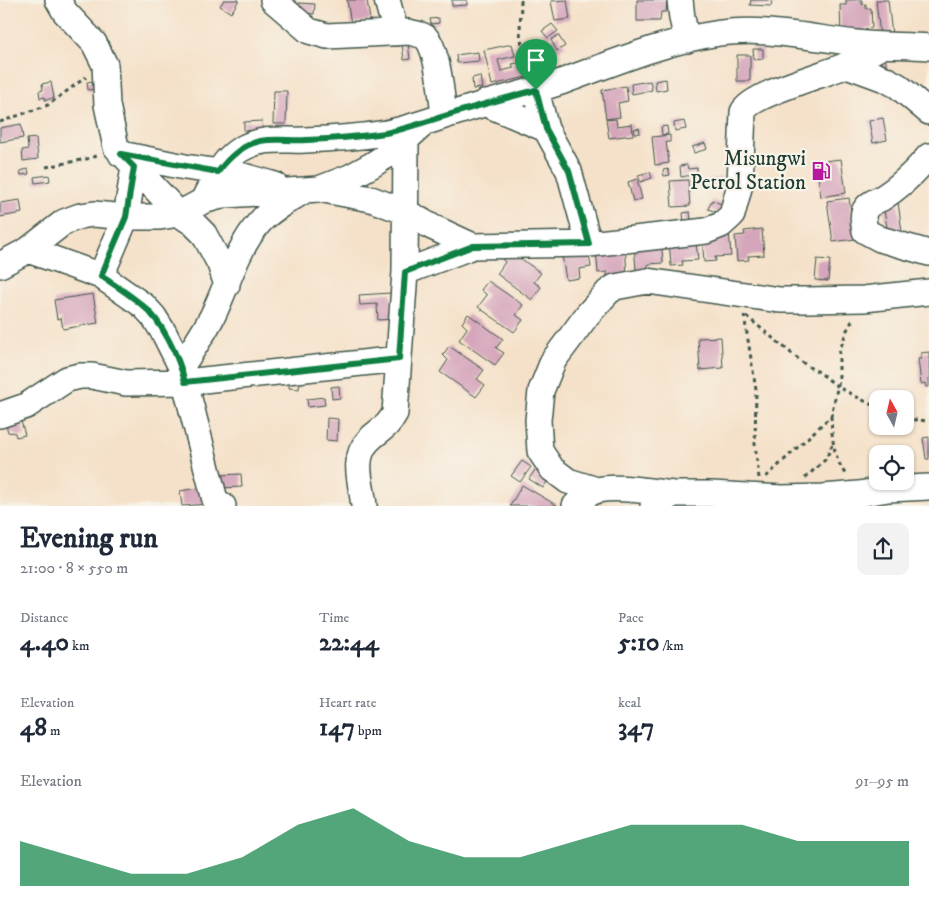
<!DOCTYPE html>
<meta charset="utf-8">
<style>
body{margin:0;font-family:"IM FELL DW Pica",serif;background:#f2f2f3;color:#1f2937;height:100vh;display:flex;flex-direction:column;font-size:19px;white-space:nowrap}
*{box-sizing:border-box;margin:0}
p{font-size:16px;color:#747a83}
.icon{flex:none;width:28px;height:28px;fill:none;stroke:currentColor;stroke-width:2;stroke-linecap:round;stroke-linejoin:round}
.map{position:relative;height:506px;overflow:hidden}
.sheet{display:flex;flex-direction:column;background:#fff;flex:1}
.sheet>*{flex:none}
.needle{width:32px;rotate:352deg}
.tools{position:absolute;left:869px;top:390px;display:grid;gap:10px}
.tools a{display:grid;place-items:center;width:45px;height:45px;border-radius:10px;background:#fff;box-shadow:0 1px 4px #0004;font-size:25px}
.pin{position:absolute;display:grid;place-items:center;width:42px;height:42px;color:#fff;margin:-51px -21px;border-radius:50% 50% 50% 0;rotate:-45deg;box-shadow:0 0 5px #0007}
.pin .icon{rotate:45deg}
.round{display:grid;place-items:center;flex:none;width:52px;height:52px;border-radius:10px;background:#f2f2f3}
.headline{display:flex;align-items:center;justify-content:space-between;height:85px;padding:0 20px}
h1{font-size:28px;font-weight:800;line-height:38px}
.figures{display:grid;grid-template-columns:repeat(3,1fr);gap:8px;height:85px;padding:5px 20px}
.figures div{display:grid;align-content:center}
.figures b{font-size:25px;font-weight:800}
.figures small{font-size:14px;font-weight:400}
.figures p{font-size:14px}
.chart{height:140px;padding:10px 20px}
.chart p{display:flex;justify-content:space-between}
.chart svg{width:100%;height:90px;margin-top:5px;fill:#0b8043;opacity:.7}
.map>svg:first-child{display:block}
.building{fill:#d5a5bb}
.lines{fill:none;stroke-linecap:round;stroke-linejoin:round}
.minor-casing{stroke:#3f564a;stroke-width:28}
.path{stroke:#3f564a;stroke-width:3;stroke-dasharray:4 4;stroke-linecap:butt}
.minor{stroke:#fff;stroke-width:25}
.route-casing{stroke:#fff;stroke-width:10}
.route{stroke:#0b8043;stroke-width:6}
.labels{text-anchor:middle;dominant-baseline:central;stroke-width:4.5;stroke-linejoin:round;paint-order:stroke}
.poi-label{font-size:21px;fill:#1f3d34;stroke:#f7f3e8;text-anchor:end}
</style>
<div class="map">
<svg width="929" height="506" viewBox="0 0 929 506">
<rect width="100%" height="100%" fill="#f7f3e8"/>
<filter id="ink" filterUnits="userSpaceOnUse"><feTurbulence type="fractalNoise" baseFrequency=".02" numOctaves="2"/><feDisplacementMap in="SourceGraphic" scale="10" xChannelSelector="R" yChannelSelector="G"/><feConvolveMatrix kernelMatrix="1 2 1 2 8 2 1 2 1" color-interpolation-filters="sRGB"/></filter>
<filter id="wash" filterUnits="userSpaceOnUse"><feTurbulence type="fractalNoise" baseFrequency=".0096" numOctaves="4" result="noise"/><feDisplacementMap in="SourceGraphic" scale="20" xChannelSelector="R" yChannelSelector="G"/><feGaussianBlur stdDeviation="1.12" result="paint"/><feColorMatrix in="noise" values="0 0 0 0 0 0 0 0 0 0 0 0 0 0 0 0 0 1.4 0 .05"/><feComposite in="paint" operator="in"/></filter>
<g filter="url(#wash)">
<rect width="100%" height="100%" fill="#f5e1c9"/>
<g id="blocks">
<path class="building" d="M224 0H239L231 13 220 6Z
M347 0H367L370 20 351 24Z
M452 0H467V5L452 6Z
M567 0 570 19 555 21 551 1Z
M637 0H667L666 12H661L660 21H637Z
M751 0H772L771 6 750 5Z
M846 0H862V5L866 4V9L871 8 872 28 864 29V36L841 37 840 5H846Z
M876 0H888L892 35 880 36Z
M299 3 315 4 314 14 298 12Z
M439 18V23L431 24 430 19Z
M552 24 558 31 548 38 542 31Z
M558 35 565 46 557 51 551 40Z
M408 43 410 59 404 60 402 44Z
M512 44 515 56 498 60 501 71 514 68 512 64 522 62 526 77 492 85 484 50Z
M753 49H763V59L754 60Z
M478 52 479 61 457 63 456 55Z
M885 54 887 71 880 72 878 55Z
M737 55H750V81H737Z
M480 76 482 88 473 89 472 78Z
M666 79 667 89 656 91 655 81Z
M95 81 96 89 88 90 87 82Z
M650 81 652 90 632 94 631 84Z
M51 82 54 98 45 100V97L40 98 39 91 43 90 42 84Z
M626 86 628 101 618 103 620 117 606 119 602 90Z
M274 91H287L286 124H273Z
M883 118 887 140 873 143 869 121Z
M616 119 617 126 632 124 633 135 609 138 606 120Z
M262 121 263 130 244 131V122Z
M684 121 686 129 675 131 674 123Z
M21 124 23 138 0 142V128Z
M667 126 668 134 662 135 661 127Z
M639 128 640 133 635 134 634 129Z
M670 135V142H666L669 163 655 165 652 137Z
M36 138 38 159 23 161 22 150 28 149 27 139Z
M705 143 707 149 694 153 692 147Z
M841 159 846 193 821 197 816 162Z
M687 165 688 169 697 168V174L681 177 680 166Z
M28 169 29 174 21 175 20 171Z
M668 169 670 175 664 176 663 170Z
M650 172 652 178 640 182 638 175Z
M49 175 50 181 35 183 34 177Z
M722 177V185L709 186 708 179Z
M637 179 642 199 633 201 628 182Z
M688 180 690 206 672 207 670 181Z
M849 198 855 239 833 242 827 201Z
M20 200 22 213 0 217V203Z
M712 200 723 205 719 213 708 209Z
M898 202 902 232 888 234 883 204Z
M690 212 691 221 684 222 683 213Z
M762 229 764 255 748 256 749 260 737 261 735 236 745 235 744 231Z
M729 231 731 256 715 257 716 261 704 262 702 237Z
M695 234 698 260 682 261 683 265 671 266 669 240Z
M661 238 663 263 648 264V269L636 270 634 244Z
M625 242 627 276 607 278V272L598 273 596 248Z
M506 248 541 273 534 282 541 287 532 300 497 274 505 262 500 257Z
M588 248 591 267 579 269 580 278 566 280 562 255Z
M817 259 830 260 828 281 815 280Z
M488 281 523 305 516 315 523 320 514 332 478 307 487 295 481 290Z
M391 293 393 319 378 320 377 304 360 305 359 295Z
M93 294 98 323 63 329 61 318 57 319 54 300Z
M468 314 503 339 496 348 504 353 495 365 459 340 467 328 462 323Z
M721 337 723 368 700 370 698 338Z
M449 346 484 370 477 379 485 385 476 397 440 372 448 360 443 355Z
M929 352V387H926L925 383 921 384 918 359H921V353Z
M290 378 300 379 299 389 289 388Z
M339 386 340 398 332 399 331 387Z
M324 397 325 405 308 407 307 399Z
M327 418 338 419 337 441 326 440Z
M21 421 25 435 16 437 15 433 8 432 6 425Z
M929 437V459H926L923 438Z
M522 461 531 467 520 482 511 476Z
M537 467 551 475 543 488 529 479Z
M241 474 242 487 219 488V475Z
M522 485 558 506H510Z
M205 487 208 504 182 506 180 491Z"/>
</g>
</g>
<g filter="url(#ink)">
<use href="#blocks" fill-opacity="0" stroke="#3f564a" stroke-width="1"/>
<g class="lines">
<g class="minor-casing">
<path id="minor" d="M58 0 65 12 94 43 105 65 107 105 116 147 179 214 193 223 204 234 220 264 227 285
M273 0 309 31 327 36 409 32C415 34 423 34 427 39 438 52 442 98 444 116
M387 0 396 33
M680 0 682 18 687 40
M847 65 885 79 898 86 929 112
M536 90 546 129 569 171 589 244
M484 103 546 129
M121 154 185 167 240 175 275 185
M929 156C915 172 900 187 882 198 876 201 867 204 864 212 862 218 864 225 865 231L880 239 929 253
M319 189 371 199 406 212 432 227 473 246 589 244 706 231 721 225 732 215 740 184 743 112C751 94 824 75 844 66 857 61 870 52 882 46
M203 201C213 181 223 157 245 147 265 137 284 141 305 140 332 139 360 137 386 133 412 128 436 118 461 111 494 100 528 93 561 82 613 63 665 41 720 33 765 27 812 38 856 43 880 46 905 45 929 47
M28 250 101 276 144 306 154 317 164 333 181 367 215 500 223 506
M0 265 28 250 64 222 80 216 94 214 126 217H160L179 214 203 201 225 195 319 189 350 177 372 165 392 152 421 126
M405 272 473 246
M101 276 126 217 134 167
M181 367C192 350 204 333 213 315 228 284 236 250 259 223 270 210 287 201 302 192
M0 415 26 406 67 379 80 376H92L126 383 185 382 399 359
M597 490 568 481 552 469 540 451 538 420 541 391 553 361 588 314 608 292 615 287 647 281 780 300H806L864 299 929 292
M364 506C362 485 351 459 368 441 379 429 386 430 395 413L405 272 406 140
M575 506C581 499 589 492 598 490 617 485 653 492 674 494
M653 506 674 494H711L782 498 823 497 859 494 888 489 929 487"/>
</g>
<path class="path" d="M521 0 520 32 524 58 529 71
M0 122 48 105 86 77
M46 167 91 158 99 154
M744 315 756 390 755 444 759 478
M746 316 807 366 819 372 838 387 878 408
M831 416C832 437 833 457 846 475
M905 419 929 421
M766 477 831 416 839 380V352L847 330 854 318
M805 478 826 459 832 445"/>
<use href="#minor" class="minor"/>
</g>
</g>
<g class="lines" filter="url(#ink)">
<g class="route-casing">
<path id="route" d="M536 90 546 129 569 171 589 244 473 246 405 272 399 359 185 382C179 358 162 320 142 305 129 294 115 285 101 276L126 217 134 167 121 154 218 172C229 157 242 145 260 141 276 138 290 141 306 140 332 139 359 137 385 133 407 129 427 121 448 115 477 106 506 98 536 90Z"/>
</g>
<use href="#route" class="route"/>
</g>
<defs>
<g id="fuel-bare" transform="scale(1.5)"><path d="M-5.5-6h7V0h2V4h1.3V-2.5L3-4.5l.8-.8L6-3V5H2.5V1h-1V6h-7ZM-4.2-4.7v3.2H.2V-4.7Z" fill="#b5179e" stroke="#f7f3e8" stroke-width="2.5" paint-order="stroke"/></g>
</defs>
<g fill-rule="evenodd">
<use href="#fuel-bare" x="821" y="171"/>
</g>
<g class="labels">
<g class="poi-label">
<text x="806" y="159">Misungwi<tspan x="806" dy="24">Petrol Station</tspan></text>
</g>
</g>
</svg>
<div class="tools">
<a><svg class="needle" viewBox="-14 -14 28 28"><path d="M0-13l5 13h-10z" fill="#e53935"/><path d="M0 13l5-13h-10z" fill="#747a83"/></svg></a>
<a><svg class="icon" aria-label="locate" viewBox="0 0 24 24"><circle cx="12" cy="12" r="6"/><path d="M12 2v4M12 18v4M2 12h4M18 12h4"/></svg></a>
</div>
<div class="pin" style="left:536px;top:90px;background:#1e9e55"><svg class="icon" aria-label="arrive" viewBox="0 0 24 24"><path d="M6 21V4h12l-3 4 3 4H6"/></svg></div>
</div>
<section class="sheet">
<div class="headline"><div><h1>Evening run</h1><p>21:00 · 8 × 550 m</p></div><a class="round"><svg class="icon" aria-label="share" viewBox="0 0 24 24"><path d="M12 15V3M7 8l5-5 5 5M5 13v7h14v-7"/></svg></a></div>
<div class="figures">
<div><p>Distance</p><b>4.40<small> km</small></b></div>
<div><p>Time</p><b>22:44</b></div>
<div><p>Pace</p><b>5:10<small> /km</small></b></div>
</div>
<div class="figures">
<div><p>Elevation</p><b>48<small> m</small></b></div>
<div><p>Heart rate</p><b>147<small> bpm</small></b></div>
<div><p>kcal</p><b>347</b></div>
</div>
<div class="chart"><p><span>Elevation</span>91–95 m</p>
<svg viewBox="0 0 160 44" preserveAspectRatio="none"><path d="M0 44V22L10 30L20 38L30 38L40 30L50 14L60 6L70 22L80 30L90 30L100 22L110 14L120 14L130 14L140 22L150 22L160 22V44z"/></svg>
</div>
</section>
